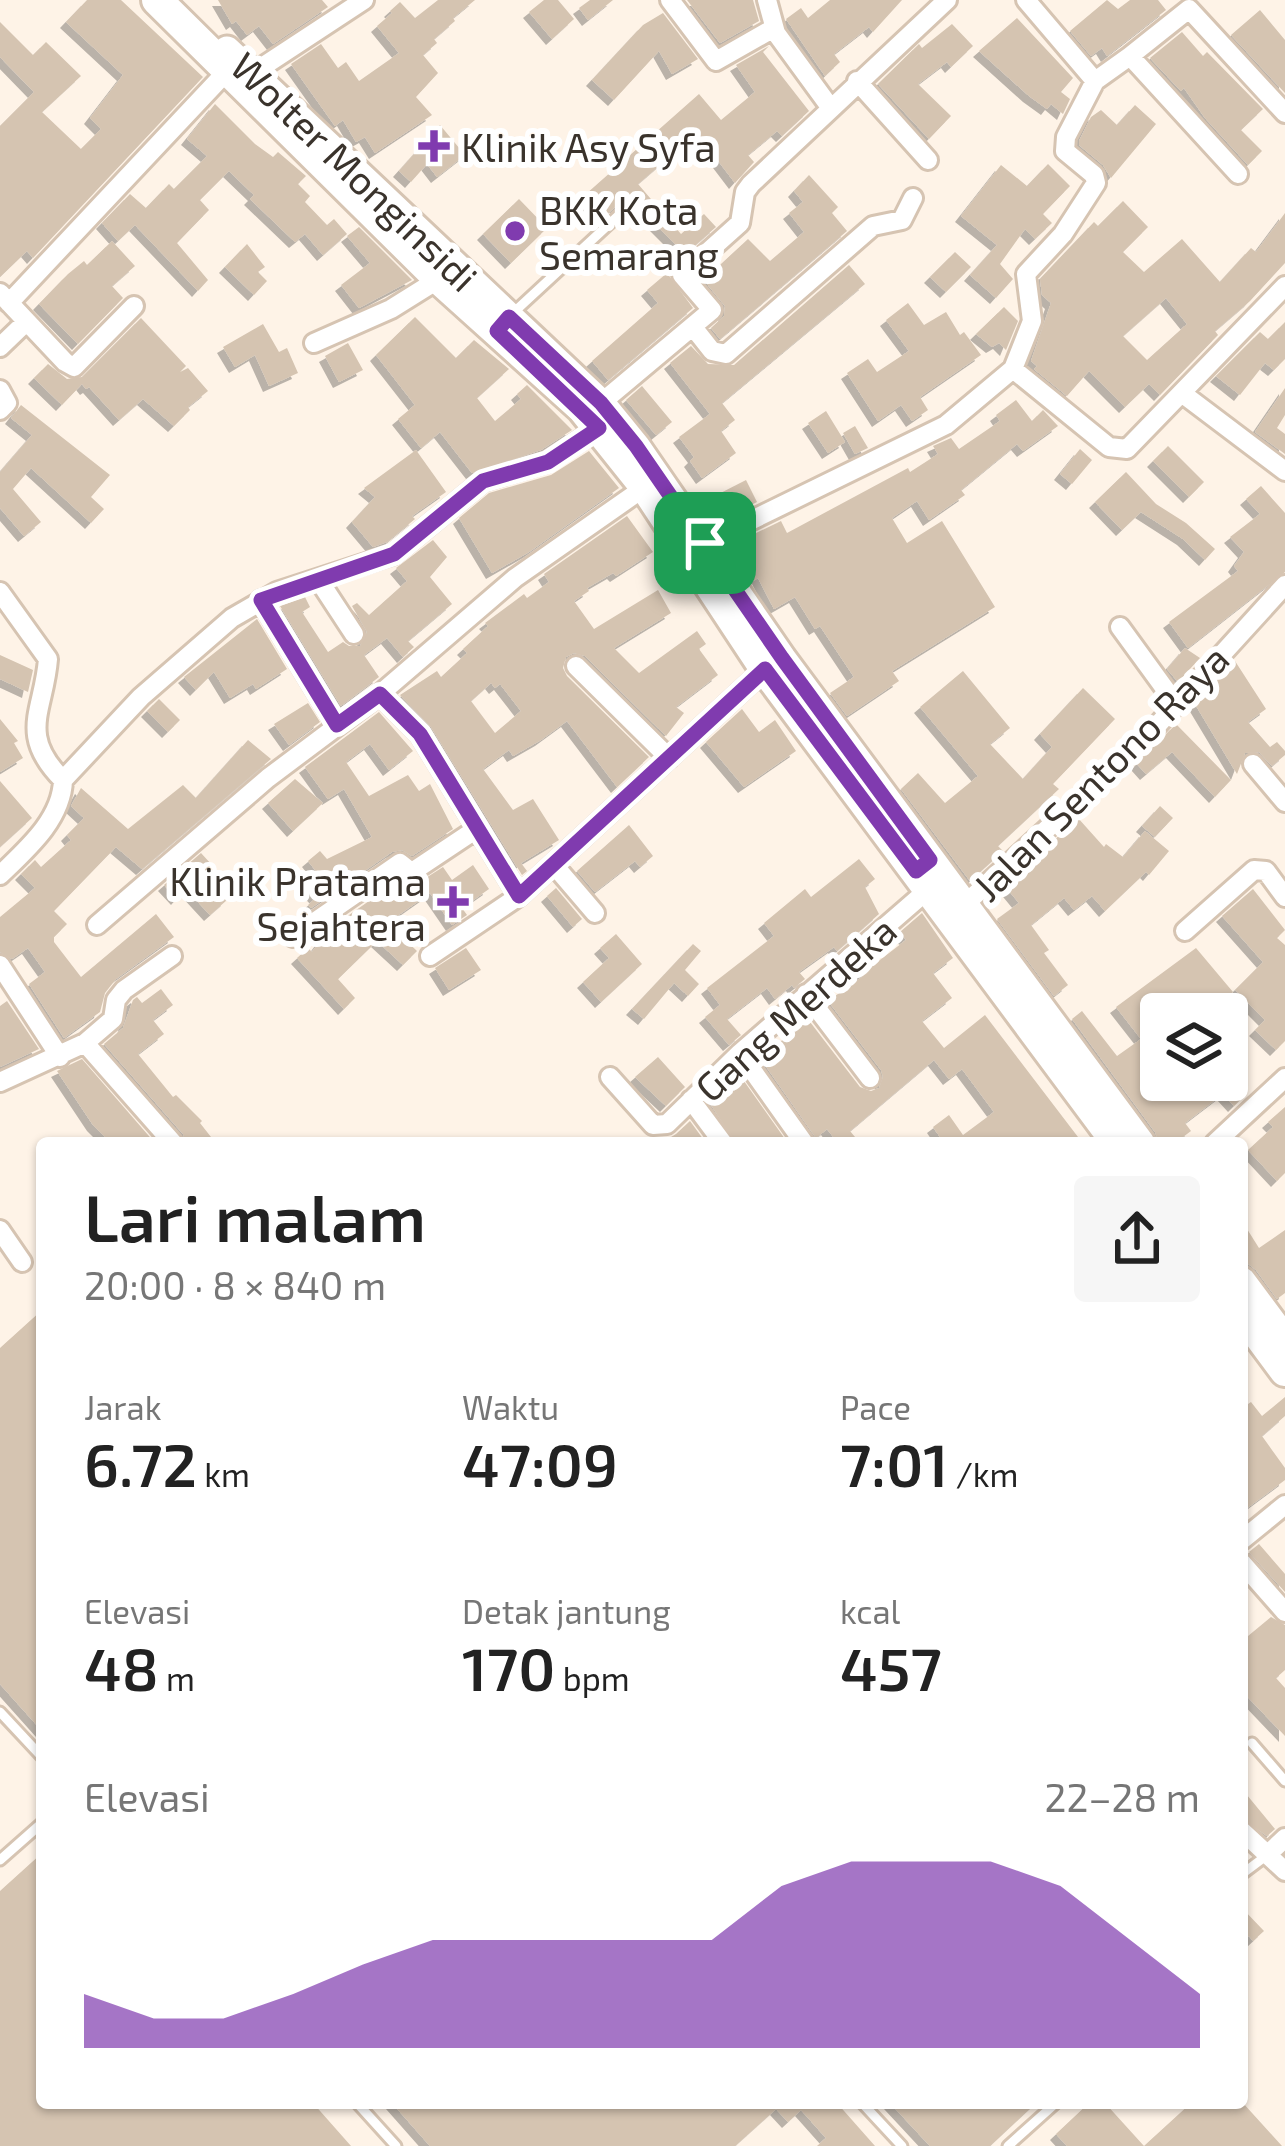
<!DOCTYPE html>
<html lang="id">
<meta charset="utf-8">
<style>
body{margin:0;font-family:"Exo 2",sans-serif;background:#f6f6f6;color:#222;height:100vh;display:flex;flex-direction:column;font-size:45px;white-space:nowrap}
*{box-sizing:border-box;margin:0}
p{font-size:39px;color:#767676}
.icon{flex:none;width:66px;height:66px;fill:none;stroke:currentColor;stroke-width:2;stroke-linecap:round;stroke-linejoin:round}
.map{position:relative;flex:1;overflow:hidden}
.panel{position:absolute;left:36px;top:1137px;width:1212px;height:972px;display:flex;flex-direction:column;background:#fff;border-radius:12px;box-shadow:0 3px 9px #0004}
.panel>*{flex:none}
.controls{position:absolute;left:1140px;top:993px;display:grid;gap:24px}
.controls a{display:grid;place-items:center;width:108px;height:108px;border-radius:12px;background:#fff;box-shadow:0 3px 9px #0004;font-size:60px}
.pin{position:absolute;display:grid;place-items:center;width:102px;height:102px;color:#fff;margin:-51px;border-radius:24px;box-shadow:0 6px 18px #0006}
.round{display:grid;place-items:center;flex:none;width:126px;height:126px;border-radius:12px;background:#f6f6f6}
.summary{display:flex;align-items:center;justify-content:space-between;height:204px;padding:0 48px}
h1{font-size:66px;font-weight:600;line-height:90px}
.figures{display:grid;grid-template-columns:repeat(3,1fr);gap:18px;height:204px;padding:12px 48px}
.figures div{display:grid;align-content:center}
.figures b{font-size:60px;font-weight:600}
.figures small{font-size:33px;font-weight:400}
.figures p{font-size:33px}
.chart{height:336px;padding:24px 48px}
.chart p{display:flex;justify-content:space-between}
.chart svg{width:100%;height:216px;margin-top:12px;fill:#803baf;opacity:.7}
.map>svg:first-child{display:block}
.building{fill:#d5c4b1;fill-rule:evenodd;filter:url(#shadow)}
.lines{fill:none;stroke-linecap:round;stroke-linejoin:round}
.service-casing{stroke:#d6c4b2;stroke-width:15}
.minor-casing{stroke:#d6c4b2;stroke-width:24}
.secondary-casing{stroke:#d6c4b2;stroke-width:33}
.primary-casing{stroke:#d6c4b2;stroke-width:36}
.service{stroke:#fff;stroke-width:9}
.minor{stroke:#fff;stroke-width:18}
.secondary{stroke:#fff;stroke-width:27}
.primary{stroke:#fff;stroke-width:30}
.route-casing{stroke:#fff;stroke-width:24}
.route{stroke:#803baf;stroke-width:15}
.poi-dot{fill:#803baf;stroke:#fff;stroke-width:4.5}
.labels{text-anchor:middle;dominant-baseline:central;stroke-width:12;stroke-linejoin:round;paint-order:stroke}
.poi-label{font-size:39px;fill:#3a332c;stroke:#fff;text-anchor:start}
.street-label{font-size:39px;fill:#3a332c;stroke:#fff}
</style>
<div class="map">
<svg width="1285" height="2146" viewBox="0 0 1285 2146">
<defs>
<filter id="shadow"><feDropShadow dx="-6" dy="6" stdDeviation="0" flood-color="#0004"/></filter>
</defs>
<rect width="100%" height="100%" fill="#fef3e7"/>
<path class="building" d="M87 0H121L203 77 33 258 27 251 0 277V126L34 92 0 57V22L33 55 46 42 81 76 42 112 81 149 101 129 90 118 123 75 66 22Z
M218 0H322L328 7 273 44 259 26 247 35 236 21 232 24Z
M438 0H475L453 18 455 21 434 39 437 43 423 55 438 73 416 97 432 115 375 153 365 137 356 142 343 120 335 126 291 64 321 44 338 68 346 62 359 81 399 53 377 26 392 13 390 11 400 2 415 18Z
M544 0H558L574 19 552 39 529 12Z
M590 0H613L588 20 579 8Z
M687 0H753L759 21 720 43Z
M830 0H902L873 32 869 27 834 54 840 62 825 76 786 19 801 8 808 18Z
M1107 0 1118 9 1130 0H1158L1166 10 1107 56 1102 48 1091 56 1070 31Z
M1260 10 1285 40V93L1231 35Z
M663 13 698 59 672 74 659 51 614 100 592 80 643 25Z
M1017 18 1073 78 1061 92 1070 99 1063 114 1051 104 1047 109 1029 96 979 51Z
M952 24 973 46 951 67 947 62 918 84 951 116 929 139 878 84 919 44 922 48Z
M1182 32 1203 56 1207 52 1263 109 1241 130 1262 151 1248 165 1205 118 1184 88 1181 91 1150 58Z
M769 46 763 52 809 111 782 136 777 131 748 155 754 162 735 183 697 133 638 184 681 234 704 214 716 227 685 254 633 202 627 208 615 207 596 224 577 202 699 94 721 120 755 92 736 65Z
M215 104 255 144 273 157 278 152 306 176 298 184 310 196 305 202 327 225 334 219 347 234 323 255 305 234 295 242 250 199 254 195 229 171 200 200 209 210 177 243 208 280 198 291 135 225 118 241 102 223 130 194 146 208 169 184 174 189 207 156 187 139Z
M1135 105 1156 124 1111 178 1103 165 1079 145V141L1091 117 1101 110 1117 125Z
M440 125 465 155 437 177 427 164 411 182 399 171Z
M1048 164 1070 186 1043 214 1052 223 1035 239 1025 229 1000 264 1013 279 996 298 970 275 997 245 961 216 1001 165 1027 186Z
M809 175 838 207 832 213 847 231 720 339 711 328 724 316 725 306 707 284 710 280 707 277 748 239 770 261 804 232 789 213 803 202 794 191Z
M519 199 547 228 511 263 483 234Z
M1123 201 1148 227 1123 252 1144 272 1182 239 1220 282 1251 248 1256 252 1285 213V263L1250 301 1215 331 1218 335 1160 395 1149 384 1125 407 1089 371 1067 396 1034 369 1037 366 1031 361 1051 303 1042 295 1040 279 1094 222 1098 226ZM1166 298 1187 324 1147 360 1123 336Z
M359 227 412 280 359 308 341 285 370 263 347 236Z
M112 241 135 266 112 286 123 298 78 344 39 304 68 274 84 261 87 265Z
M247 244 265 267 258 272 267 281 254 295 225 267Z
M955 252 971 267 946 292 930 277Z
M849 265 865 284 722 403 735 420 721 431 736 453 702 478 690 461 694 457 679 437 710 414 670 363 691 346 708 364 734 365Z
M667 273 693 308 608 380 592 361 658 303 647 290Z
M908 303 924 325 946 312 960 335 964 332 981 355 920 397 928 410 912 421 901 405 878 421 847 373 868 359 877 372 909 351 886 320Z
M1004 307 1018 321 1006 350 999 343 992 347 976 334Z
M415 317 456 358 474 340 509 369 477 398 495 421 521 399 517 394 527 385 572 430 541 450 472 473 440 432 421 448 398 419 415 405 376 355Z
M141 318 186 366 180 372 188 368 208 391 188 407 190 410 174 426 143 399 119 420 89 387 86 389 82 384 62 405 34 378 48 364 67 379 82 377Z
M1285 322V359L1274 370 1265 363 1240 395 1216 376 1260 332 1268 339Z
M263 324 279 352 287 348 298 373 269 386 255 355 235 367 223 347Z
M348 343 363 370 339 382 325 356Z
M642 386 672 422 656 435 626 400Z
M1285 388V415L1277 428 1285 434V454L1255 432Z
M1016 400 1032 421 1043 410 1058 426 1023 451 1017 444 961 490 965 495 929 520 917 501 892 518 907 543 942 521 995 607 892 671 899 681 847 716 830 693 854 677 820 626 815 629 795 597 774 609 758 578 751 582 727 547 781 521 787 533 908 468 910 472 938 454 933 446 951 438 959 449 1000 421 996 415Z
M21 405 110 475 91 497 104 509 91 523 31 468 13 489 41 522 24 536 0 508V472L32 435 11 418Z
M826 411 845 442 828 453 808 423Z
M855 426 868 448 855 454 843 433Z
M1168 446 1204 482 1189 497 1153 461Z
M1080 449 1092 460 1072 484 1060 474Z
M416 450 446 492 412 516 415 519 387 542 373 547 352 522 375 497 364 488Z
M589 451 619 488 529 552 492 573 459 518 489 493 551 475Z
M1126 472 1156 504 1186 523 1215 549 1205 560 1183 539 1141 512 1122 530 1095 502Z
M746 480 757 502 712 525 701 503Z
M1261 486 1285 513V572L1188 648 1169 622 1238 571 1234 566 1244 552 1230 537 1260 514 1246 499Z
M627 516 653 552 616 576 613 573 587 588 589 591 574 601 594 629 658 590 671 613 614 648 639 673 697 631 706 644 699 649 718 675 676 707 684 713 666 736 585 656 574 653 566 657 563 668 567 676 649 757 617 787 567 721 541 740 513 756 509 750 483 769 513 810 533 799 559 840 521 863 527 871 522 875 431 727 400 695 437 671 441 677 467 653 463 649 488 626 485 623 524 594 527 598 549 582 544 574ZM491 683 495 688 500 684 521 711 495 733 471 701Z
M433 540 447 557 430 577 452 604 408 641 414 647 403 657 387 638 364 655 379 677 341 706 280 606 305 597 310 607 302 612 328 652 343 642 349 646H360L367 632 352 606 357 603 369 615 407 581 396 568Z
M257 619 287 669 256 689 253 684 230 698 214 672 196 690 184 677Z
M1185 648 1200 658 1178 682 1167 669Z
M0 655 33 670 28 692 0 679Z
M1235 661 1266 709 1248 722 1270 747 1277 742 1285 751V755L1272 766 1259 752 1245 753 1237 774 1195 704Z
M963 671 1010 728 990 744 1023 779 1052 747 1040 734 1083 688 1115 719 1053 784 1059 789 998 846 1003 851 970 881 901 789 918 773 945 803 978 776 920 707Z
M159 699 180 720 168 732 147 711Z
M308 703 320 722 289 745 274 724Z
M742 709 759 732 775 720 796 751 744 787 706 742Z
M379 712 413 751 389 770 370 744 346 762 369 796 408 775 419 791 430 784 453 829 412 856 402 850 392 852 311 908 308 905 316 898 305 886 319 875 308 861 320 851 327 859 372 837 344 789 328 799 305 767Z
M0 719 18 741 14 743 23 758 0 772Z
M1176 724 1231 780 1215 797 1172 752 1146 774 1137 764Z
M248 740 271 759 142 869 116 847 54 911 67 924 54 937V942L81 977 156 914 174 937 116 979 105 993 100 1012 64 1038 29 984 45 972 28 948 12 959 0 952V917L35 888 21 874 35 860 41 867 71 840 67 835 84 818 71 806 81 788 128 829 183 785 196 798Z
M295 779 323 803 293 831 268 803Z
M0 781 32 818 0 847Z
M1160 806 1173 818 1155 837 1142 826Z
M1078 818 1104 847 1106 844 1123 857 1145 831 1169 851 1149 875 1146 872 1105 911 1092 896 1074 910 1064 898 1031 925 1049 950 1044 953 1068 985 1054 996 997 919 1019 903 1005 886Z
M629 825 653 856 640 867 635 861 595 892 577 871Z
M201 853 212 865 203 874 227 900 210 915 186 889 177 899 164 885Z
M859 859 875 879 865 887 879 914 837 951 834 947 799 972 805 979 794 988 792 985 775 999 767 988 727 1019 741 1035 729 1045 705 1017 720 1005 707 988 774 936 764 923 805 889 811 897Z
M473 865 489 889 462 908 467 915 452 925 430 893 393 919 404 929 399 934 417 951 403 965 377 941 338 979 355 998 344 1009 297 958 308 948 312 952 329 929 399 880 418 883 443 867 452 880Z
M556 888 582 919 573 927 547 896Z
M1253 889 1285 930 1277 938 1285 945V1041L1276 1050 1255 1030 1265 1020 1235 990 1263 962 1222 916Z
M922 913 953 958 933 973 952 998 922 1021 944 1048 985 1015 1078 1137 1070 1143H944L933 1127 949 1115 963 1135 994 1112 962 1069 949 1079 934 1060 850 1131 860 1143H838L827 1129 816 1138 758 1055 767 1047 770 1051 807 1018 860 1087 871 1091 879 1088 883 1077 881 1070 828 1001 862 977 857 970 871 957 876 963 906 940 900 932Z
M616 934 642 964 601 1002 583 982 609 958 600 948Z
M693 944 701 951 685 970 699 984 688 996 674 983 644 1019 632 1009Z
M466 948 481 970 449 990 435 968Z
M1196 948 1233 992 1208 1014 1196 1008 1188 1014H1141L1161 1041V1080H1196L1202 1088 1210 1080H1227V1048L1247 1069 1235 1080H1241L1236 1084 1245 1095 1234 1106 1223 1094 1185 1123 1191 1131 1175 1143H1159L1155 1132 1072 1019 1082 1011 1117 1056 1141 1039 1116 1007Z
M161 989 173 1005 153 1020 164 1034 138 1054 173 1097 176 1095 202 1121 200 1123 211 1137 204 1143H186L183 1134 104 1044 123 1028 133 1000 137 997 142 1003Z
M7 1001 39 1049 0 1067V1006Z
M658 1057 685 1087 666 1106 635 1077Z
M82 1059 155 1143H111L93 1125 57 1071Z
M739 1074 785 1139 780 1143H736L709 1102Z
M1285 1107V1173L1277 1181 1248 1150 1273 1127 1268 1122Z
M690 1121 706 1143H661L676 1134Z
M1242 1221 1259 1248 1285 1230V1293L1277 1299 1256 1270 1242 1259Z
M42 1310V1731L0 1684V1348Z
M1285 1397V1416L1262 1436 1285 1468V1480L1242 1512V1408L1251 1402 1262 1416Z
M1259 1544 1285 1574V1592L1249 1552Z
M1271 1617 1285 1625V1670L1276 1678 1285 1688V1736L1242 1691V1641Z
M1242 1789 1275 1829 1267 1836 1242 1818Z
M42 1853V2103H313L351 2146H0V1891Z
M1242 1908 1264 1931 1253 1941 1249 1936 1242 1943Z
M392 2103H837L875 2146H817L826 2138 801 2110 788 2122 776 2109 735 2146H430Z
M890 2103H1036L990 2146H930Z
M1089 2103H1105L1144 2146 1191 2103H1243L1282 2146H1067L1056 2134Z"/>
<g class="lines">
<g class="service-casing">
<path id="service" d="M513 313 620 214
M0 1712 42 1757
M1252 1743 1285 1781
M0 1860 42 1823
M1242 1874 1266 1856
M357 2103 396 2146
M862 2103 902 2146
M1008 2146 1056 2103"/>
</g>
<g class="minor-casing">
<path id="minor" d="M670 0 716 61 774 28
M767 0 776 33 830 107
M1026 0 1095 81
M1130 56 1189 9 1285 113
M253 73 364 0
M857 81 928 160
M0 293 65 362 74 367 134 306
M9 303 229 69
M693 327 712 351 726 354 873 226 902 220 913 198
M314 343 391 309 439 279
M0 347 26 322
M1013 369 1109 447 1127 449 1285 286
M0 390 7 403 0 410
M1183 394 1285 471
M601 403 712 310 682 275 740 223 745 192 751 184 947 0
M705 543 946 425 1013 369 1032 321 1026 274 1063 234 1096 183 1094 175 1065 151 1066 137 1095 81 1130 56 1238 174
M318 579 354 634
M0 592 48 659C44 711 17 734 63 780
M261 600 337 725
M1120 627 1176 704
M576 666 669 758
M380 694 420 734 519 896 765 669
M1253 764 1285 802
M554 865 595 913
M0 875C27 849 62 819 63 780L141 697 232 618 277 592 394 554 483 481 547 462 599 428
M964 905 1143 741 1285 585
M97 925 268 778 380 694 515 578 645 487
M1185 931 1254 870 1266 871 1285 897
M293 937 400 863 410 871 415 870 478 828
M430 956 519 896
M0 965 60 1057
M806 994 870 1078
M85 1043 173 1143
M740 1053 804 1143
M610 1077 653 1125 667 1124 740 1053 930 888
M0 1082 85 1043 113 1019 116 1000 124 990 172 956
M691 1100 723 1143
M1215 1143 1285 1078
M0 1230 22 1262
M1242 1540 1285 1505
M1242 1563 1285 1612
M1242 1831 1285 1871
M1267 1855 1285 1838"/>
</g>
<g class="secondary-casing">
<path id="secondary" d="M227 50 601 403 636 446 782 658 1141 1143
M1242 1281 1285 1339"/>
</g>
<g class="primary-casing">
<path id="primary" d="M157 0 439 279 582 408 645 487 765 669 1117 1143
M1242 1313 1285 1371"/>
</g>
<use href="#service" class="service"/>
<use href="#minor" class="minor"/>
<use href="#secondary" class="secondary"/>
<use href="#primary" class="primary"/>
</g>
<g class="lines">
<g class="route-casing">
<path id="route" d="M509 317 601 403 636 446 782 658 930 860 916 871 765 669 519 896 420 734 380 694 337 725 261 600 394 554 483 481 548 462 599 428 497 331Z"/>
</g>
<use href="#route" class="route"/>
</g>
<g class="poi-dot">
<path d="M428 128h12v12h12v12h-12v12h-12v-12h-12v-12h12z"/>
<circle cx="515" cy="231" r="12"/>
<path d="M447 884h12v12h12v12h-12v12h-12v-12h-12v-12h12z"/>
</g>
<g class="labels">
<g class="poi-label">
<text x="461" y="146">Klinik Asy Syfa</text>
<text x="539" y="209">BKK Kota<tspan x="539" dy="45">Semarang</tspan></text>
<text x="426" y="880" text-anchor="end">Klinik Pratama<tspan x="426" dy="45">Sejahtera</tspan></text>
</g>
<g class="street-label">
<text transform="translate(355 171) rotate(44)">Wolter Monginsidi</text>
<text transform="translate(1100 772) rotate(-45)">Jalan Sentono Raya</text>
<text transform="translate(795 1008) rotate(-42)">Gang Merdeka</text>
</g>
</g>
</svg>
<div class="controls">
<a><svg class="icon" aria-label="layers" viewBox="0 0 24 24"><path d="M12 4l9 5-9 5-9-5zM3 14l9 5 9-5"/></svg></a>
</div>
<div class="pin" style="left:705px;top:543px;background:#1e9e55"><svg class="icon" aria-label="arrive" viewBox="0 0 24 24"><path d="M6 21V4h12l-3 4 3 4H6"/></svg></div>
<section class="panel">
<div class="summary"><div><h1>Lari malam</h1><p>20:00 · 8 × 840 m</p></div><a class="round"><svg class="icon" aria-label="share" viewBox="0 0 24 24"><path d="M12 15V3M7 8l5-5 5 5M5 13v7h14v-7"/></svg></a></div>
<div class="figures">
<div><p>Jarak</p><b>6.72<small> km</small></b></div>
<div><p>Waktu</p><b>47:09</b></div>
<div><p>Pace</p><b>7:01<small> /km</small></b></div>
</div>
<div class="figures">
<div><p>Elevasi</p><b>48<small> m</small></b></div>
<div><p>Detak jantung</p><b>170<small> bpm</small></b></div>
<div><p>kcal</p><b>457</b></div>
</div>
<div class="chart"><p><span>Elevasi</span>22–28 m</p>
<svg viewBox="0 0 160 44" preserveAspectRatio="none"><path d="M0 44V33L10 38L20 38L30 33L40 27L50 22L60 22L70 22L80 22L90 22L100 11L110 6L120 6L130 6L140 11L150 22L160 33V44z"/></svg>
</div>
</section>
</div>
